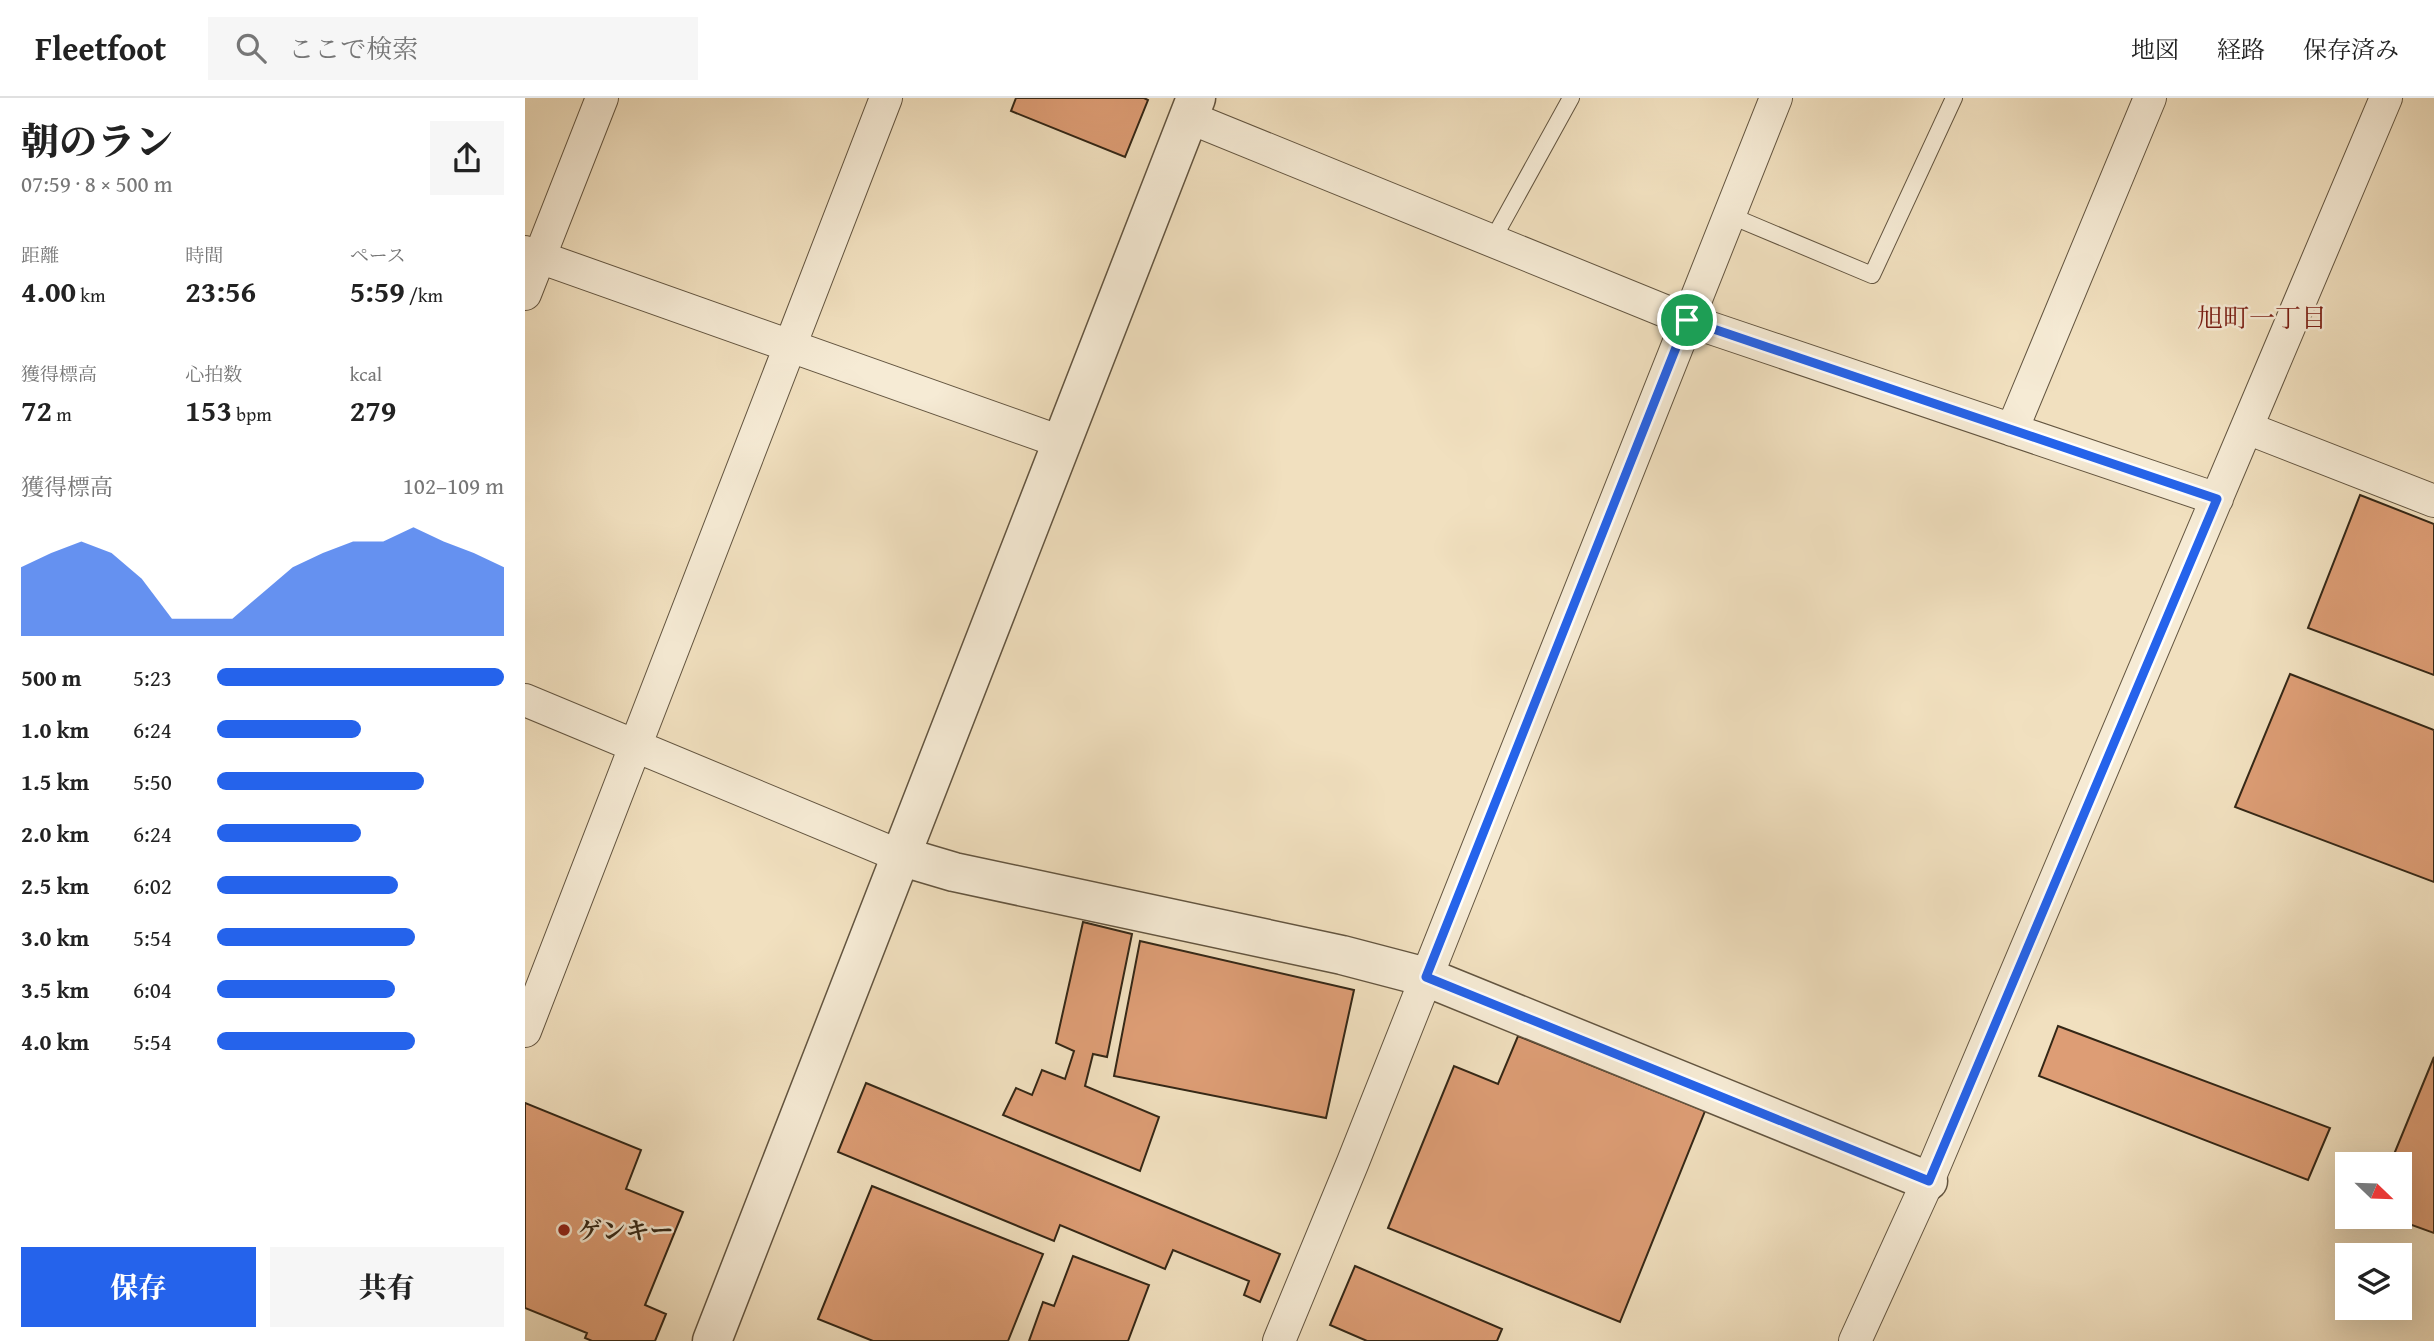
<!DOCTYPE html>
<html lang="ja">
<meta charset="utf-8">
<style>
body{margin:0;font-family:"Gentium Book Plus","Noto Serif JP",serif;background:#f6f6f6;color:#222;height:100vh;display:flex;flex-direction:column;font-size:26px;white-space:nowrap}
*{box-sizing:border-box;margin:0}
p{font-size:23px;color:#767676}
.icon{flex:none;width:38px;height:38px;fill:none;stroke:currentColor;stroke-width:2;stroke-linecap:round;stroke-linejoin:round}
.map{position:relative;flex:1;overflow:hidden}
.details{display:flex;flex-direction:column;background:#fff;width:525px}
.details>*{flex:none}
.needle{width:46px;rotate:113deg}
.controls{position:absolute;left:1810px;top:1054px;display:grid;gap:14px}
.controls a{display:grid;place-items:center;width:77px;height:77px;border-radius:0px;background:#fff;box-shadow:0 7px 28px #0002;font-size:35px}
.pin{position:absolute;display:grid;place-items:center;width:60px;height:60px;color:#fff;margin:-30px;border:4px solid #fff;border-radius:50%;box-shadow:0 2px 7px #0007}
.round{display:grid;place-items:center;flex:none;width:74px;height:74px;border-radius:0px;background:#f6f6f6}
.overview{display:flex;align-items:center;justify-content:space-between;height:119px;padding:0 21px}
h1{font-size:38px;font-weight:800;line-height:52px}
.figures{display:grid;grid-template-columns:repeat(3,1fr);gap:10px;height:119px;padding:7px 21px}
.figures div{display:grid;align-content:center}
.figures b{font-size:30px;font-weight:800}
.figures small{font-size:19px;font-weight:400}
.figures p{font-size:19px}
.chart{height:196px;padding:14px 21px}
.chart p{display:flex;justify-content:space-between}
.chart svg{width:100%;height:126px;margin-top:7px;fill:#2563eb;opacity:.7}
.button{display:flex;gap:14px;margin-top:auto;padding:14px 21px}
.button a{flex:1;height:80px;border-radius:0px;background:#2563eb;color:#fff;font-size:28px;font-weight:800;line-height:80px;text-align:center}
.button a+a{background:#f6f6f6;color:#222}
ul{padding:0 21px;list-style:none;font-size:23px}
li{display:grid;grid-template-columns:112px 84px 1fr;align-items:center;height:52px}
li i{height:18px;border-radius:9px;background:#2563eb}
header{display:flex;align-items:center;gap:42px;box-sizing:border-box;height:98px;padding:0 35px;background:#fff;border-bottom:2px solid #e0e0e0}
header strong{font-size:33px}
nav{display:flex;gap:38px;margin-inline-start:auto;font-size:24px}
.search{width:490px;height:63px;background:#f6f6f6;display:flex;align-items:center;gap:18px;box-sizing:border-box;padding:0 24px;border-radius:0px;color:#767676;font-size:26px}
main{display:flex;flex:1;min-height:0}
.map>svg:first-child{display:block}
.building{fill:#dd9d75;stroke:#342716;stroke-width:2}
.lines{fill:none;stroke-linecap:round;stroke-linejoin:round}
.service-casing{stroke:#635540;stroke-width:18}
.minor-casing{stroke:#635540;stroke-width:34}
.tertiary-casing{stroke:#635540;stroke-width:41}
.service{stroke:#f6ebd5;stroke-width:16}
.minor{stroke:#f6ebd5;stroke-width:32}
.tertiary{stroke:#f6ebd5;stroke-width:38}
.route-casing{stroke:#fff;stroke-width:14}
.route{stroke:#2563eb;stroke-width:9}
.poi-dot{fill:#8f2418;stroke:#f6ebd5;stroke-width:2.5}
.labels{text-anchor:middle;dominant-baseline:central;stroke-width:5;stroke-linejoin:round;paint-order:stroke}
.poi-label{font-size:24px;font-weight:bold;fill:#342716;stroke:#f6ebd5;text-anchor:start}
.neighbourhood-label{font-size:26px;fill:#7a1f14;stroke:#f6ebd5}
</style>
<header>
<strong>Fleetfoot</strong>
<div class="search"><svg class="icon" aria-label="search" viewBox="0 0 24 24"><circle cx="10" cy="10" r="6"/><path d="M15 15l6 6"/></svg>ここで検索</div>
<nav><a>地図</a><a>経路</a><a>保存済み</a></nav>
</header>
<main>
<section class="details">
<div class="overview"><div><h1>朝のラン</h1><p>07:59 · 8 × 500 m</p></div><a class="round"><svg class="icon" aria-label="share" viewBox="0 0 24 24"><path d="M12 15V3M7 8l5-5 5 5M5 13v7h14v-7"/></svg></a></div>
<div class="figures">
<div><p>距離</p><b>4.00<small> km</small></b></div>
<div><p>時間</p><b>23:56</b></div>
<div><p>ペース</p><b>5:59<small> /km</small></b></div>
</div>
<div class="figures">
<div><p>獲得標高</p><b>72<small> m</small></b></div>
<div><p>心拍数</p><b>153<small> bpm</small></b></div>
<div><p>kcal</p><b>279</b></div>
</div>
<div class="chart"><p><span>獲得標高</span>102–109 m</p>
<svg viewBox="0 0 160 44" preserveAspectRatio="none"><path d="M0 44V20L10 15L20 11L30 15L40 24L50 38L60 38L70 38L80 29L90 20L100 15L110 11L120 11L130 6L140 11L150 15L160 20V44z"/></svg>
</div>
<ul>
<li><b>500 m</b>5:23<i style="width:100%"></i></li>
<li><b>1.0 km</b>6:24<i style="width:50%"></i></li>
<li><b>1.5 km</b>5:50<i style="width:72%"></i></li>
<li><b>2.0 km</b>6:24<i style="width:50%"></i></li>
<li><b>2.5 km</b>6:02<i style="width:63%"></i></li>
<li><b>3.0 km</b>5:54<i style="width:69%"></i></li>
<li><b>3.5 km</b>6:04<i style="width:62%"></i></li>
<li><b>4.0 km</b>5:54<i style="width:69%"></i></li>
</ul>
<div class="button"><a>保存</a><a>共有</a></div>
</section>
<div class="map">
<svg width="1909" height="1243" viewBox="0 0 1909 1243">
<rect width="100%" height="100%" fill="#f1e0bf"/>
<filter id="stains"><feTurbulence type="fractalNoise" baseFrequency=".00286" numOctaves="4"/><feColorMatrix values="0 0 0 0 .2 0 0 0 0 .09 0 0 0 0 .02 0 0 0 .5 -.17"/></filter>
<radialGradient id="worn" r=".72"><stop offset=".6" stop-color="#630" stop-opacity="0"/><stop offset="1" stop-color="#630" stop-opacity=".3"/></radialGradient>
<path class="building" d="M491 0H619L623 2 600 59 486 13Z
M1835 397 1909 426V577L1783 530Z
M1765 576 1909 632V784L1710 709Z
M558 824 607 836 582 959 568 956 560 988 634 1019 615 1073 478 1017 491 990 507 997 517 972 540 981 549 953 531 945Z
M615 843 829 892 801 1020 589 978Z
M1533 928 1805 1030 1783 1082 1514 978Z
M993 938 1180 1013 1095 1224 863 1130 929 968 973 986Z
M1909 959V1135L1862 1118H1874V1066H1865Z
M341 985 755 1156 735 1204 719 1197 724 1183 648 1152 640 1171 535 1127 529 1143 313 1054Z
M0 1005 116 1052 101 1091 158 1114 120 1207 141 1216 130 1243H67L60 1240 62 1235 0 1210Z
M347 1088 518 1156 483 1243H348L293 1221Z
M548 1158 624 1187 603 1243H504L518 1204 529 1208Z
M830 1168 977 1231 972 1243H842L805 1227Z"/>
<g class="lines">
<g class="service-casing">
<path id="service" d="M1204 117 1347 177 1429 0
M967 143 1046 0"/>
</g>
<g class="minor-casing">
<path id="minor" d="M663 19 1162 222 1692 401
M0 154 536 344
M0 196 77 0
M1722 330 1909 403
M1487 332 1625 0
M0 602 375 758
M0 933 361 0
M754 1243 828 1064 1251 0
M1330 1243 1403 1083 1861 0"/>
</g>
<g class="tertiary-casing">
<path id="tertiary" d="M375 758 429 774 817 857 901 879 1403 1083
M187 1243 671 0"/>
</g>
<use href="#service" class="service"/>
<use href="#minor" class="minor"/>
<use href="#tertiary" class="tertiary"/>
</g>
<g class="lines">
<g class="route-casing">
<path id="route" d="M1162 222 1692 401 1404 1083 901 879Z"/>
</g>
<use href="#route" class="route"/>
</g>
<circle class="poi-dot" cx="39" cy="1132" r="7"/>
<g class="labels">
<g class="poi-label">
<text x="53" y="1132">ゲンキー</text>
</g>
<g class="neighbourhood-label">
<text x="1737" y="219">旭町一丁目</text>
</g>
</g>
<rect width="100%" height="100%" filter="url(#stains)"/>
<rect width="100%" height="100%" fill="url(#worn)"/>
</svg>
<div class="controls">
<a><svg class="needle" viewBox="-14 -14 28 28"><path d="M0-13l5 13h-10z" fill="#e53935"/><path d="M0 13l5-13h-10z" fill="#767676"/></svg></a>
<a><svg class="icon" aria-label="layers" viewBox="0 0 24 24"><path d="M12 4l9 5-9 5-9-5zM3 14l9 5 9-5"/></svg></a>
</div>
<div class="pin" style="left:1162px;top:222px;background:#1e9e55"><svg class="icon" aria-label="arrive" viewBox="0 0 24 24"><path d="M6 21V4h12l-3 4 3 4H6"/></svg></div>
</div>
</main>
